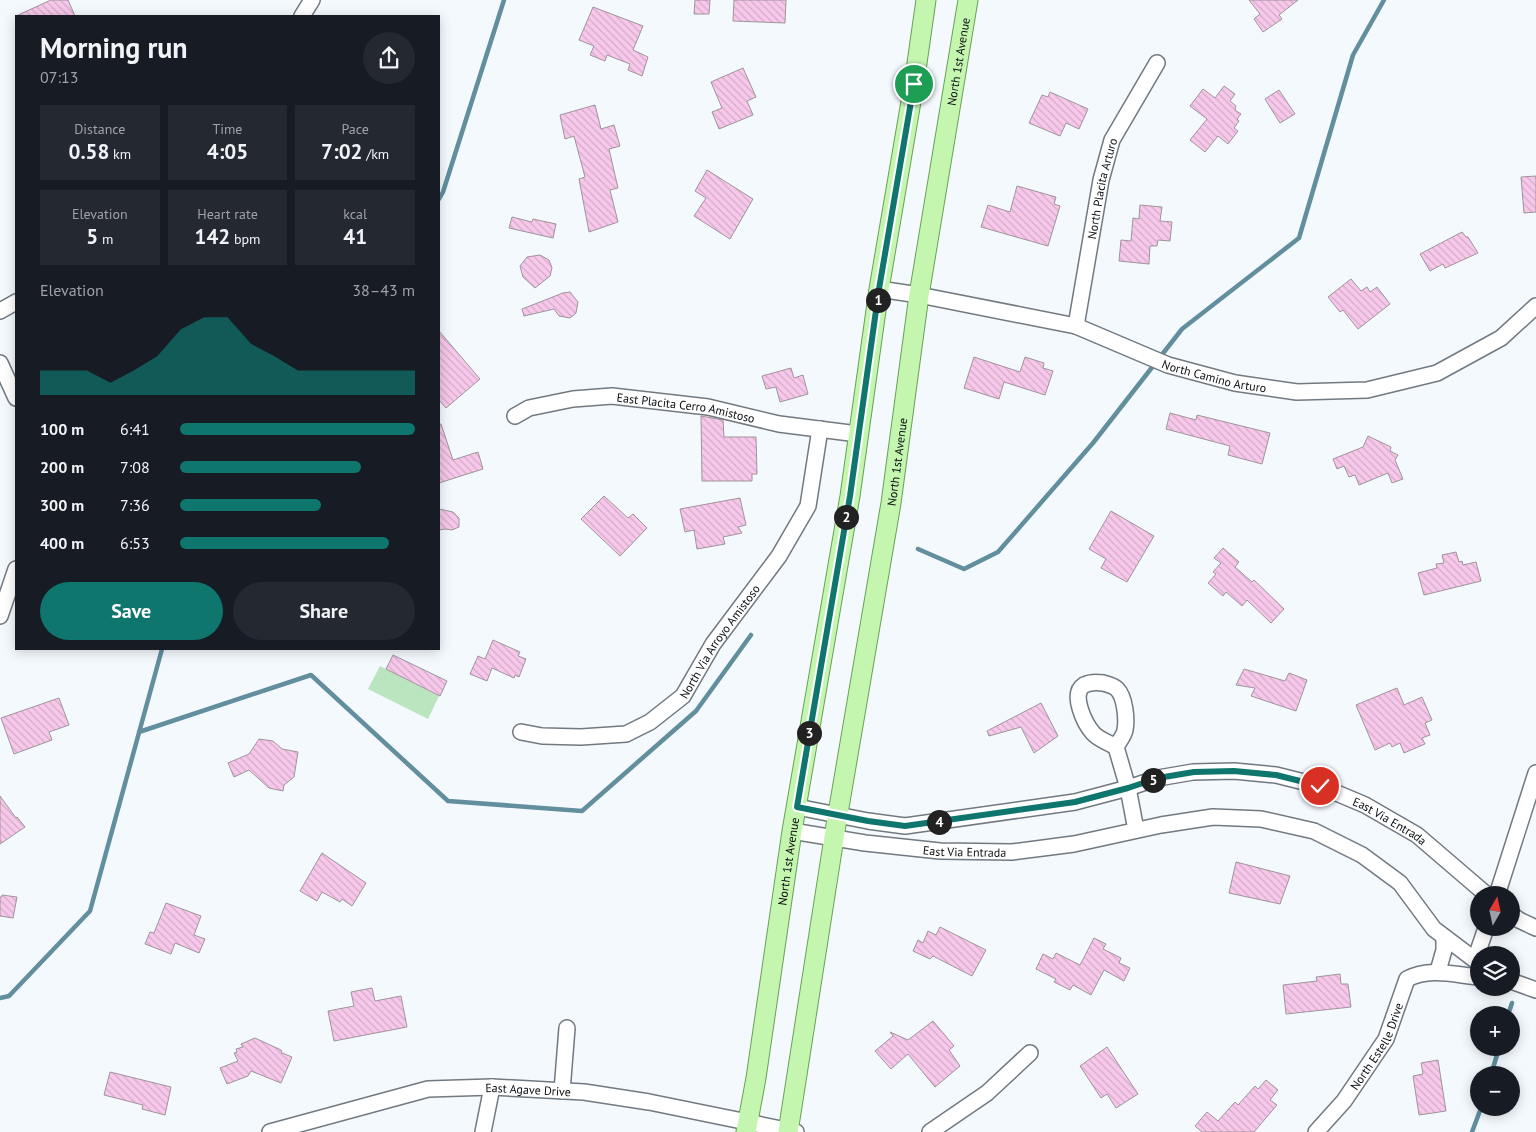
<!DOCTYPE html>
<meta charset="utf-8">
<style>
body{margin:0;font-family:"PT Sans",sans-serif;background:#242831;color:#f1f3f6;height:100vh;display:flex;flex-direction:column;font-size:19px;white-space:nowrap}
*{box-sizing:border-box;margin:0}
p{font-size:16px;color:#9ea1a6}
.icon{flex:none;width:28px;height:28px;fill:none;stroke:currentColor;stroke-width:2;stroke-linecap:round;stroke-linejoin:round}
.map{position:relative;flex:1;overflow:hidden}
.details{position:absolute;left:15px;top:15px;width:425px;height:635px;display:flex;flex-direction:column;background:#171b24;border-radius:0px;box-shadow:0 2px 12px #0003}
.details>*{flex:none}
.needle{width:32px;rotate:9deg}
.fabs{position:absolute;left:1470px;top:886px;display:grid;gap:10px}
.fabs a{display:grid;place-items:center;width:50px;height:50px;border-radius:50%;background:#171b24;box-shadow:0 2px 12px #0003;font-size:25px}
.pin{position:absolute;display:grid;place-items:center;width:42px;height:42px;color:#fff;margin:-21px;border:2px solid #fff;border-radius:50%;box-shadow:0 1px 5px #0007}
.km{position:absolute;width:25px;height:25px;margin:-12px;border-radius:50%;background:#222;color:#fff;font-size:14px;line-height:25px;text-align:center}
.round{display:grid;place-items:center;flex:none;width:52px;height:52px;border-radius:26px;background:#242831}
.headline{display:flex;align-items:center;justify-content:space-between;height:85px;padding:0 25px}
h1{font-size:28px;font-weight:800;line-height:38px}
.stats{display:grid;grid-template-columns:repeat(3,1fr);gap:8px;height:85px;padding:5px 25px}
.stats div{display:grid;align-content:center;border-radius:0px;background:#242831;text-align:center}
.stats b{font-size:21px;font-weight:800}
.stats small{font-size:14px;font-weight:400}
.stats p{font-size:14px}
.chart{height:140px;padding:10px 25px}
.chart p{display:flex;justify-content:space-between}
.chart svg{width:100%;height:90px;margin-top:5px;fill:#0f766e;opacity:.7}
.action{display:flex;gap:10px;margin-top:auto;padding:10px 25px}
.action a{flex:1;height:58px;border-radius:30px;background:#0f766e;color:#fff;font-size:20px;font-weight:800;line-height:58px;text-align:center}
.action a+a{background:#242831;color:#f1f3f6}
ul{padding:0 25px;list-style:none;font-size:16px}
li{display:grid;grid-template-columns:80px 60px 1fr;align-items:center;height:38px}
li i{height:12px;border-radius:6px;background:#0f766e}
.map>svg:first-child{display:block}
.green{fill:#bae5be}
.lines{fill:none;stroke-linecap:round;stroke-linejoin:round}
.stream{stroke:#628e9e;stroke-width:4.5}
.building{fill:url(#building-back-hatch);stroke:#9e949b}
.minor-casing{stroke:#717981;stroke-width:18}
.major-casing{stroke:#6aa056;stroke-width:21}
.minor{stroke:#fff;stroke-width:15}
.major{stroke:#c5f6b0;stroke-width:19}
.route-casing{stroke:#fff;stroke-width:10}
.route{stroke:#0f766e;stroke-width:6}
.labels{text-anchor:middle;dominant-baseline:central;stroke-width:4;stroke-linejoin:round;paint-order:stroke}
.street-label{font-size:12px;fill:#090c0f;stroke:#fff}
</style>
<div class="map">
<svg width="1536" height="1132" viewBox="0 0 1536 1132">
<defs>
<pattern id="building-back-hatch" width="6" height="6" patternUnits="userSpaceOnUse" patternTransform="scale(1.25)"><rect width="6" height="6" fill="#f8c8eb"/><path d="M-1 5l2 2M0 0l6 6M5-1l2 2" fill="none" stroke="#d3abc8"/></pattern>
</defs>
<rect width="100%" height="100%" fill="#f4f9fe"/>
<path class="green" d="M380 666 439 696 428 719 368 689Z"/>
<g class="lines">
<path class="stream" d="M439 199 443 192 504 0
M918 549 964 569 998 552 1093 443 1182 329 1299 238 1353 55 1384 0
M139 732 311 675 448 801 582 811 696 711 751 635
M0 998 9 996 90 911 162 649
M1508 1015 1512 1003
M1491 1075 1499 1048
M1472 1132 1481 1108"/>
</g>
<path class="building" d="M51 0H68L75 16H16Z
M695 0H710L709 14H694Z
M734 0H786L785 23 733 21Z
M1249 0H1298L1279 15 1282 19 1263 32 1254 19 1260 14Z
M593 7 643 26 633 50 648 57 642 76 628 70 630 64 607 55 605 61 590 55 594 46 579 40Z
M743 68 756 97 747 101 753 115 719 129 712 112 722 108 711 82Z
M1224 86 1235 94 1230 101 1236 106 1235 110 1241 114 1237 119 1239 121 1234 128 1238 131 1228 144 1218 136 1205 152 1190 140 1207 119 1190 106 1203 89 1215 98Z
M1279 90 1295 114 1280 123 1265 99Z
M1050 92 1088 109 1079 129 1066 123 1060 136 1029 123 1042 95 1048 97Z
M595 105 601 129 614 125 620 146 609 149 618 188 610 190 618 222 589 232 579 179 585 177 574 136 565 139 560 115Z
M707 170 753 199 730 239 694 216 706 198 695 191Z
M1536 176V212L1524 213 1521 177Z
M1017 186 1056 197 1054 204 1060 206 1048 246 981 227 988 205 1010 212Z
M1140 205 1162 207 1160 221 1172 222 1170 241 1158 240 1157 246H1150L1149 264 1119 261 1121 240 1131 241 1133 218 1139 219Z
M512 217 532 222 533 219 556 224 553 238 509 228Z
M1462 232 1466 237H1468L1478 253 1445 268 1443 264 1430 271 1420 254Z
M540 255 549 260 552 268 550 276 535 288 523 277 520 266 527 257Z
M1351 279 1361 291 1367 287 1370 292 1377 287 1390 304 1358 329 1343 310 1340 312 1328 297Z
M570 292 578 302 576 313 570 318 559 316 554 309 524 316 522 309 563 293Z
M439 331 480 379 446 408 439 400Z
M974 357 1020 372 1025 357 1044 363 1043 368 1053 371 1045 395 1004 382 999 399 964 388Z
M791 368 794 378 803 375 808 394 780 402 776 387 766 389 762 376Z
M1170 413 1196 420 1197 415 1270 433 1262 464 1228 455 1230 446 1166 429Z
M701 416 723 420 724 437H756L757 474H752V481H702Z
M439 424H441L453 460 478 452 483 469 439 483Z
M1368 436 1391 447 1390 451 1398 455 1395 460 1403 479 1392 483 1388 473 1359 485 1355 475 1349 477 1344 466 1337 469 1333 459 1363 447Z
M604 496 628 518 633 514 647 528 620 556 581 519Z
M740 498 746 525 738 527 742 533 723 537 725 544 697 549 694 530 685 532 680 509Z
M439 509 453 512 459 518V527L452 530 445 529 439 530Z
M1111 511 1154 536 1127 582 1101 568 1106 559 1089 549Z
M1223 548 1239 562 1235 567 1252 582 1254 580 1284 609 1271 623 1247 600 1242 606 1226 592 1223 596 1208 583 1216 574 1213 572 1221 563 1214 558Z
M1456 552 1459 562 1462 561 1463 565 1476 562 1481 581 1424 595 1418 573 1437 568 1436 564 1444 563 1442 555Z
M493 640 520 652 518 656 526 659 519 677 515 675 514 678 492 668 487 681 470 674 478 656 485 659Z
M393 655 447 681 440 696 386 669Z
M1244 669 1285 681 1289 673 1307 680 1296 711 1251 696 1255 688 1236 685Z
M1397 688 1404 705 1422 697 1432 720 1425 723 1430 735 1422 738 1425 744 1404 753 1400 743 1392 747 1390 743 1375 750 1356 705Z
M59 698 69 725 49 732 52 740 14 754 1 718Z
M1041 703 1058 736 1034 753 1021 727 989 736 987 731Z
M259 739 273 741 282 749 298 752 294 777 284 785 283 791 269 788 249 770 234 777 228 763 249 754Z
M0 796 16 818 17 817 25 827 0 844Z
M322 853 366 883 352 906 342 899 340 902 322 892 317 901 300 891Z
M1236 862 1290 876 1280 904 1229 893Z
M2 895 17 897 13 918 0 916V897H2Z
M166 903 201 916 194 935 205 939 199 953 175 943 171 954 145 944 150 932 154 933Z
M940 927 986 950 972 976 933 956 930 959 913 951 918 940 923 943 928 931 936 935Z
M1094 938 1106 944 1103 949 1121 958 1119 963 1130 968 1124 981 1104 970 1091 995 1073 985 1070 990 1054 982 1056 979 1036 969 1043 954 1053 959 1056 953 1080 965Z
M1340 974 1341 984H1348L1351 1007 1286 1014 1283 985 1317 981 1316 977Z
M372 988 375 1001 401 996 407 1027 334 1041 328 1011 354 1006 351 992Z
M933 1021 954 1046 949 1050 960 1066 935 1087 908 1054 891 1069 875 1051 893 1036 890 1032 908 1040Z
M255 1038 281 1050 282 1053 292 1057 281 1083 251 1071 248 1076 227 1084 220 1068 238 1061 234 1053 237 1052 236 1049 243 1047 241 1044Z
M1107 1047 1138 1094 1116 1108 1107 1094 1101 1098 1080 1066Z
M1438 1060 1446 1111 1419 1115 1413 1076 1423 1074 1421 1063Z
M110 1072 171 1087 165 1115 142 1109 143 1105 104 1095Z
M1266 1080 1278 1090 1270 1100 1277 1105 1254 1132H1202L1195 1126 1207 1112 1218 1121 1235 1102 1238 1105 1255 1086 1258 1089Z"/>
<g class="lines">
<g class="minor-casing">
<g id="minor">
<path d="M302 16 312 0"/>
<path id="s1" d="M879 289 919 295 1076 326 1168 365 1235 383 1297 392 1367 390 1437 373 1501 338 1536 306"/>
<path d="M0 311 16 302"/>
<path id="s2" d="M1076 326 1101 180 1112 140 1157 63"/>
<path d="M0 363 16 398"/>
<path id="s3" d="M515 416 529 408 573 399 612 396 708 407 779 424 858 434"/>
<path d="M0 616 16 569"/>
<path id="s4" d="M521 732 542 736 581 737 626 734 650 722 683 696 713 644 779 556 808 506 820 429"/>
<path d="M1116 747C1109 743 1098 739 1093 733 1085 724 1070 694 1084 685 1090 682 1097 682 1103 683 1107 684 1114 686 1117 689 1125 697 1127 719 1125 730 1124 736 1119 741 1116 747L1128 788 1136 830"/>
<path id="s5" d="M797 807 868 821 905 826 1075 802 1128 788 1158 778 1193 772 1234 771 1276 775 1320 786 1365 805 1417 835 1487 895"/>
<path id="s6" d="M792 831 865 843 940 851 1012 852 1074 844 1161 825 1213 817 1261 819 1314 831 1362 855 1400 883 1434 929 1479 963"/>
<path d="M1497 895 1536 773"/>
<path d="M1511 914 1519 920 1536 928"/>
<path d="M1475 960 1486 928"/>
<path d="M1438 971 1444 950V937"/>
<path d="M1511 981 1536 990"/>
<path d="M562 1091 567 1028"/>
<path id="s7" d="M270 1132 428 1089 492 1087 584 1092 649 1102 796 1132"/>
<path d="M483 1132 492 1087"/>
<path d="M930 1132 987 1093 1030 1053"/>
<path id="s8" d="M1316 1132 1344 1101 1386 1039 1407 979C1430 967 1455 975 1479 977"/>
</g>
</g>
<g class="major-casing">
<g id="major">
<path id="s9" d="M746 1132 756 1078 792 831 850 496 879 289 914 84 926 0"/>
<path id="s10" d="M788 1132 836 825 891 503 919 295 968 0"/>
</g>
</g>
<use href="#minor" class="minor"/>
<use href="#major" class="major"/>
</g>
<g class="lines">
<g class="route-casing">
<path id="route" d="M914 84 879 289 850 496 797 807 868 821 905 826 1075 802 1128 788 1158 778 1194 772 1234 771 1276 775 1320 786"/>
</g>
<use href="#route" class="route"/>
</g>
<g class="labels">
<g class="street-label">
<text stroke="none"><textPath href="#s10" startOffset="1084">North 1st Avenue</textPath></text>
<text stroke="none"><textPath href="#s2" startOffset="140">North Placita Arturo</textPath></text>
<text stroke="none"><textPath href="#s1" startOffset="348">North Camino Arturo</textPath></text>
<text stroke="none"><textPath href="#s3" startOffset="175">East Placita Cerro Amistoso</textPath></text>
<text stroke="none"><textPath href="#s10" startOffset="679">North 1st Avenue</textPath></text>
<text stroke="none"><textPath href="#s4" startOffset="240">North Via Arroyo Amistoso</textPath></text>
<text stroke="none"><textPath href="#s5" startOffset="610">East Via Entrada</textPath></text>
<text stroke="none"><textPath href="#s6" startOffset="174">East Via Entrada</textPath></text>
<text stroke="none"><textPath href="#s9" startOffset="274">North 1st Avenue</textPath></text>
<text stroke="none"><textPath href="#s8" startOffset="106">North Estelle Drive</textPath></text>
<text stroke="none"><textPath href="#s7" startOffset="264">East Agave Drive</textPath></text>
</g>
</g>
</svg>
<div class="fabs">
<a><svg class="needle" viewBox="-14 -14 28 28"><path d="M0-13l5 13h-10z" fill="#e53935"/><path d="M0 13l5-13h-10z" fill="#9ea1a6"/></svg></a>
<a><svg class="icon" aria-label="layers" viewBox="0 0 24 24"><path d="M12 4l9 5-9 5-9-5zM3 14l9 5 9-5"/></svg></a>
<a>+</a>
<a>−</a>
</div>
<div class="pin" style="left:914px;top:84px;background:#1e9e55"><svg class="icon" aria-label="arrive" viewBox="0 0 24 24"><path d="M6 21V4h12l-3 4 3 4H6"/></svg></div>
<div class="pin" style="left:1320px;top:786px;background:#d93025"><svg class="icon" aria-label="check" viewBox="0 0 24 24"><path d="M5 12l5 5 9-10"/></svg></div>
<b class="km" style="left:878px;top:300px">1</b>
<b class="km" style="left:846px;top:517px">2</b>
<b class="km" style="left:809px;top:733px">3</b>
<b class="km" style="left:939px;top:822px">4</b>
<b class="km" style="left:1153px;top:780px">5</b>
<section class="details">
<div class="headline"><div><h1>Morning run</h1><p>07:13</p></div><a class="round"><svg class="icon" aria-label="share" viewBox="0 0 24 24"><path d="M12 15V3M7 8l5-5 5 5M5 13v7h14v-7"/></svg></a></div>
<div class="stats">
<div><p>Distance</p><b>0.58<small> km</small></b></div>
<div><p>Time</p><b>4:05</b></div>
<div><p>Pace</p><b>7:02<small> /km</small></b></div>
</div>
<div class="stats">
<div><p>Elevation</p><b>5<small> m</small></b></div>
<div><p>Heart rate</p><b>142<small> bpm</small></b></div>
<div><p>kcal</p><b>41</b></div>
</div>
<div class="chart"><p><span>Elevation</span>38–43 m</p>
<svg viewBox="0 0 160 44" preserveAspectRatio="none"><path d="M0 44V32L10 32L20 32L30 38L40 32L50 25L60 12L70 6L80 6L90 19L100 25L110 32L120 32L130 32L140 32L150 32L160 32V44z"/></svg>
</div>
<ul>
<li><b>100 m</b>6:41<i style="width:100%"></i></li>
<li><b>200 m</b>7:08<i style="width:77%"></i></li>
<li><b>300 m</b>7:36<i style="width:60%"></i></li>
<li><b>400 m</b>6:53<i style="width:89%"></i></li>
</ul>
<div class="action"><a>Save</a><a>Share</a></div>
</section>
</div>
